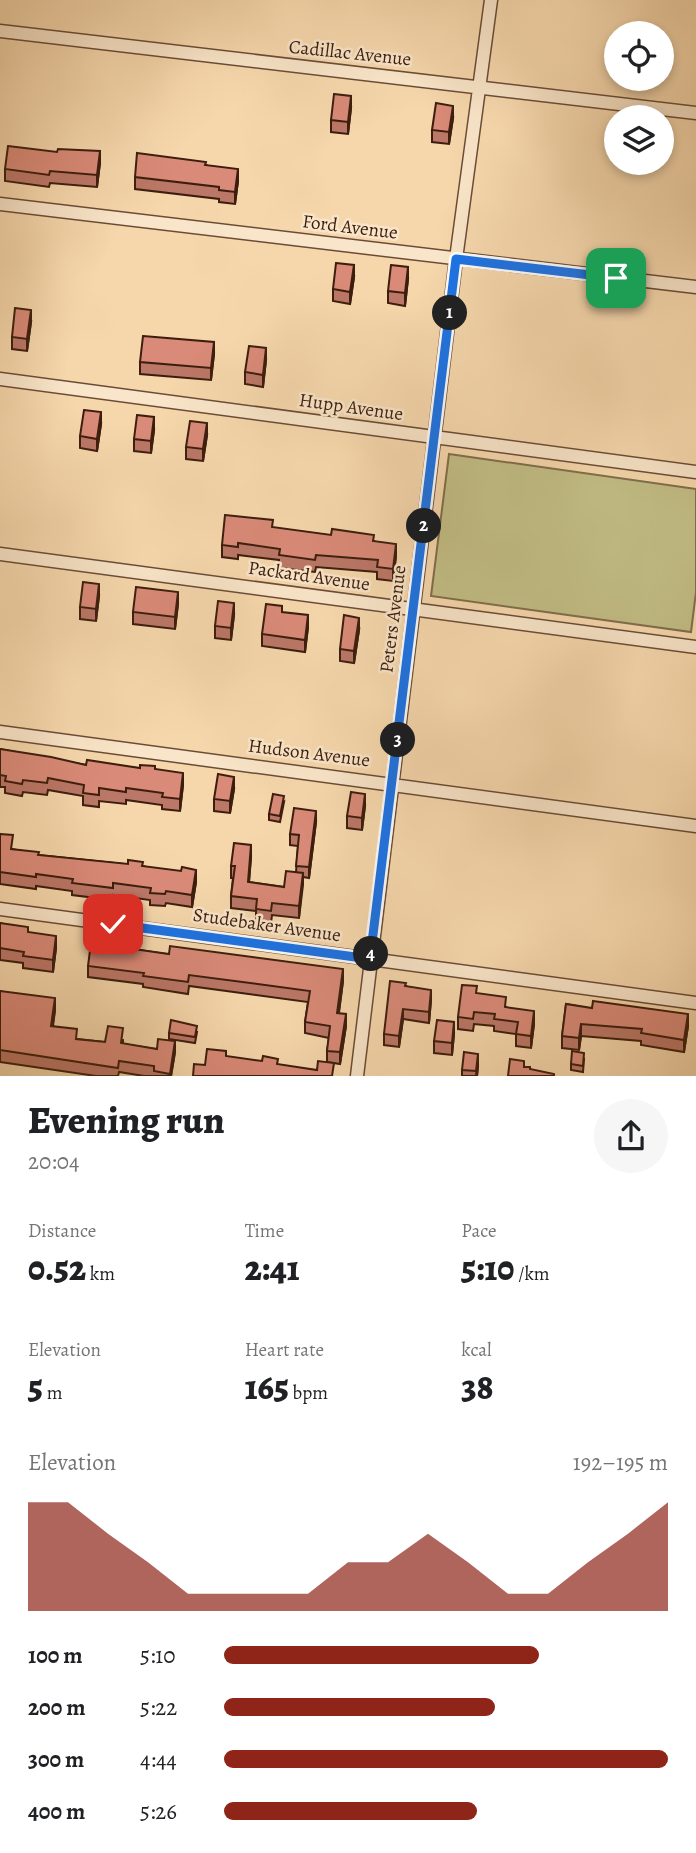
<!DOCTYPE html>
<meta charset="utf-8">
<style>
body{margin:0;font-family:Alegreya,serif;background:#f6f6f6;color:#202124;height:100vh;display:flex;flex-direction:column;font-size:26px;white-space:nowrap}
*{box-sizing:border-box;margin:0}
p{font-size:23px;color:#757577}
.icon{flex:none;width:38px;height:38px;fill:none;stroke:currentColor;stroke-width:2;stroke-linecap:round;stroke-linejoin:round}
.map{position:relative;height:1076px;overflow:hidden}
.side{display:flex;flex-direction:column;background:#fff;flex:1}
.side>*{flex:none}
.controls{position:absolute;left:604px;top:21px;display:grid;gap:14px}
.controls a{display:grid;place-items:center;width:70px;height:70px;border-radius:50%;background:#fff;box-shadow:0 4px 10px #0003;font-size:35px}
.pin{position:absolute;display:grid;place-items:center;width:60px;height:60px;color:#fff;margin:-30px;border-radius:14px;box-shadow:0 4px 10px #0006}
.km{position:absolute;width:35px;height:35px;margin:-18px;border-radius:50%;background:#222;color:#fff;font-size:19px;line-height:35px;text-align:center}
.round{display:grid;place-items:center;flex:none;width:74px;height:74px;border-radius:37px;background:#f6f6f6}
.summary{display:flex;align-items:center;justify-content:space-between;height:119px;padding:0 28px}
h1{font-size:38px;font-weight:800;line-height:52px}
.metrics{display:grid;grid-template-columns:repeat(3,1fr);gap:10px;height:119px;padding:7px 28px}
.metrics div{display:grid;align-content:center}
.metrics b{font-size:35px;font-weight:800}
.metrics small{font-size:19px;font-weight:400}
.metrics p{font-size:19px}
.chart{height:196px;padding:14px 28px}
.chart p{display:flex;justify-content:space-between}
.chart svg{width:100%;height:126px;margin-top:7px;fill:#8f2418;opacity:.7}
ul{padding:0 28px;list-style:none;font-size:23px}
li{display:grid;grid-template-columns:112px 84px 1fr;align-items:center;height:52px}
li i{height:18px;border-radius:9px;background:#8f2418}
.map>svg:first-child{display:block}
.green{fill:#c2bd85;stroke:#806e4a;stroke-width:2}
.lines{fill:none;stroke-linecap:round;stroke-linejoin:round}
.minor-casing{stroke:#6b4c36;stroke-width:15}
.minor{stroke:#f9e5c9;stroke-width:12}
.wall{fill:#bb7767;stroke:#3d1e0e;stroke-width:2}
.shaded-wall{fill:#986154;stroke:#3d1e0e;stroke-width:2}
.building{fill:#d98a78;stroke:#3d1e0e;stroke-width:2}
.route-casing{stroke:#fff;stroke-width:14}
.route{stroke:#1a73e8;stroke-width:9}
.labels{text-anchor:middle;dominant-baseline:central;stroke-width:5;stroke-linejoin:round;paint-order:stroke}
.street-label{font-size:19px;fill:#3d1e0e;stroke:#f9e5c9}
</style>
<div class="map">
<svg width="696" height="1076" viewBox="0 0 696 1076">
<rect width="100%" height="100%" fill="#f6d7ac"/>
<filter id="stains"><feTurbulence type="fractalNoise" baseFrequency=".00286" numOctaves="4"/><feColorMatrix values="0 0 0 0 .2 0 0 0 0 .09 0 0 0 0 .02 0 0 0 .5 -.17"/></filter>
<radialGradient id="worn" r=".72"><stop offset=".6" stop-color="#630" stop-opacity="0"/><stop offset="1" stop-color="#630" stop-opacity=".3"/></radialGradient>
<path class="green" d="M449 454 696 489V592L691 632 431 596Z"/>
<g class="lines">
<g class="minor-casing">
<path id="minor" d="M0 31 696 113
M0 204 696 287
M0 379 696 472
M0 554 696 647
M0 732 696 826
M0 909 696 1003
M357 1076 456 259 491 0"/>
</g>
<use href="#minor" class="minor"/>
</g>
<path class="wall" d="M351 108 348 134 331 132V120Z
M453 118 449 144 432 142V130Z
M100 163 97 187 50 183 49 187 5 181V169Z
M206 165 238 181 235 204 219 202V199L135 189V177Z
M354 277 350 304 333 301V289Z
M408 279 405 306 388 303V291Z
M31 322 27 351 12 349V337Z
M214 354 211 380 140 374V362Z
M266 360 263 387 245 384V372Z
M101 424 97 451 80 448V436Z
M154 430 151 453 134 451V439Z
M207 435 203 461 186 459V447Z
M273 528 374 541 396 556 393 581 377 579V572L316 567 315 572 279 568V560L238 555V559L222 557V545Z
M99 596 96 621 80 619V607Z
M178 604 175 629 133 624V612Z
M282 612 308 627 305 652 262 646V634Z
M234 615 231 640 215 638V626Z
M359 630 354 663 340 661V649Z
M0 749 86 765 155 769 183 785 180 811 162 809V805L126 800V804L99 801V807L83 805V796L48 790 47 795 23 792 22 796 5 793V787H0Z
M234 789 230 813 214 811V799Z
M284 802 280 822 269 820V814Z
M365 806 362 830 347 828V816Z
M316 822 309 878 303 877 299 918 272 915 271 923 256 921V911L231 908V896L233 878H231V866L251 857 249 882 284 887 296 872 298 846 290 845V834Z
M0 834 12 849 39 855 143 866 196 882 192 907 166 903 165 906 150 905V900L113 895V900L72 895V891L36 886V889L0 884Z
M0 923 28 932 56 948 53 972 23 968V963L0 960Z
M133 949 343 981 339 1013 346 1026 340 1064 327 1062V1051L329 1038 305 1033V1022L308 1002 189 986 188 994 143 987V984L88 977V966Z
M406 986 431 1000 429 1023 403 1019 399 1047 384 1045V1034Z
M0 991 55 1010 53 1026 77 1039 105 1042 123 1040V1044L175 1052 171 1076H144L119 1072 118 1076H96L0 1062Z
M477 994 506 1007 534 1024 531 1048 516 1046V1034L494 1031V1026L474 1024 473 1031 458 1029V1017Z
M566 1004 688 1026 684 1052 641 1045V1041L581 1036 579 1050 562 1048V1036Z
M197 1032 195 1043 169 1039V1033Z
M454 1034 452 1055 434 1053V1041Z
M584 1059 583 1072 571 1070V1064Z
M478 1066 477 1076H462V1070Z"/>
<path class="shaded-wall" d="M351 96V108L348 134V122Z
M453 106V118L449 144V132Z
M100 151V163L97 187V175Z
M238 169V181L235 204V192Z
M354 265V277L350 304V292Z
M408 267V279L405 306V293Z
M31 310V322L27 351V339Z
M214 342V354L211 380V368Z
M266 348V360L263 387V375Z
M101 412V424L97 451V439Z
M154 417V430L151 453V441Z
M207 423V435L203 461V449Z
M396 544V556L393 581V569Z
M99 584V596L96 621V609Z
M178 592V604L175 629V617Z
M234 603V615L231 640V628Z
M308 615V627L305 652V640Z
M359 618V630L354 663V651Z
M183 773V785L180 811V799Z
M234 777V789L230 813V801Z
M365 794V806L362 830V818Z
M316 811V822L309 878V867Z
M251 845V857L248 894V882Z
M196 870V882L192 907V895Z
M303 873V885L299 918V906Z
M56 936V948L53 972V960Z
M343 969V981L337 1025V1013Z
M431 990V1000L429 1023V1012Z
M55 998V1010L51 1037V1026Z
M403 1009V1019L399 1047V1036Z
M534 1011V1024L531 1048V1036Z
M346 1014V1026L340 1064V1052Z
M688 1014V1026L684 1052V1040Z
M454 1022V1034L452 1055V1043Z
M581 1024V1036L579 1050V1038Z
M175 1041V1052L171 1076H170Z
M478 1054V1066L477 1076H476Z"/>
<path class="building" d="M334 94 351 96 348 122 331 120Z
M436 103 453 106 449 132 432 130Z
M8 146 57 152 58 149 100 151 97 175 50 171 49 175 5 169Z
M137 153 206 162 205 165 238 169 235 192 219 190V187L135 177Z
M336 263 354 265 350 292 333 289Z
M391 265 408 267 405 293 388 291Z
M15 308 31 310 27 339 12 337Z
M143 336 214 342 211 368 140 362Z
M249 346 266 348 263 375 245 372Z
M84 410 101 412 97 439 80 436Z
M137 415 154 417 151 441 134 439Z
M190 421 207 423 203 449 186 447Z
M225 515 273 520 272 527 331 535 332 529 374 535 373 541 396 544 393 569 377 567 378 560 316 555 315 560 279 555 280 549 238 543V547L222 545Z
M83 582 99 584 96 609 80 607Z
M136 587 178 592 175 617 133 612Z
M218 601 234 603 231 628 215 626Z
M266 604 282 606V612L308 615 305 640 262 634Z
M344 615 359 618 354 651 340 649Z
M0 749 51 757 86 765 87 760 140 768V765L155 766V769L183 773 180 799 162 797 163 793 126 788V792L99 788V795L83 793 84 785 48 778 47 783 23 780 22 784 5 781 6 776 0 775Z
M218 774 234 777 230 801 214 799Z
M351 792 365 794 362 818 347 816Z
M273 794 284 796 280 816 269 814Z
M294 808 316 811 309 867 296 866 299 835 290 834Z
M0 834 13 835 11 849 39 852 38 855 128 864V860L143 862 142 866 181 871 182 867 196 870 192 895 166 891 165 894 150 893 151 888 113 883V888L72 883 73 879 36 874V877L0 872Z
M234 843 251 845 248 882 284 887 286 871 303 873 299 906 272 903 271 911 256 909 257 899 231 896 235 866H231Z
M0 923 28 927V932L56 936 53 960 23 956 24 952 0 948Z
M91 943 133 946V949L169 954 170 946 343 969 337 1013 346 1014 340 1052 327 1051 330 1026 305 1022 310 991 189 975 188 982 143 976 144 973 88 966Z
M390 981 406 983 405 986 431 990 429 1012 403 1009 399 1036 384 1034Z
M462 985 477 986 476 993 506 997 505 1007 534 1011 531 1036 516 1034 518 1022 494 1019 495 1014 474 1012 473 1019 458 1017Z
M0 991 55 998 51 1026 77 1029 76 1039 105 1042 108 1026 123 1028 121 1043 157 1049 158 1039 175 1041 170 1074 154 1071V1066L119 1061 118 1068 0 1050Z
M593 1001 688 1014 684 1040 641 1033 642 1029 581 1024 579 1038 562 1036 566 1004 592 1008Z
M171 1020 197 1026 195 1037 169 1033Z
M437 1020 454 1022 452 1043 434 1041Z
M207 1049 226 1051V1056L262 1061 263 1056 278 1059 277 1064 317 1070 318 1061 334 1063 332 1076H193L194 1064 205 1065Z
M572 1051 584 1053 583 1066 571 1064Z
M464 1052 478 1054 476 1071 462 1070Z
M510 1059 524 1061V1067H530V1069L554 1074V1076H508Z"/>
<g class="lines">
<g class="route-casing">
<path id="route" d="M113 924 370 959 456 259 616 278"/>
</g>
<use href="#route" class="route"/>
</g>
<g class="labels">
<g class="street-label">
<text transform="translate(350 53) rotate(6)">Cadillac Avenue</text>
<text transform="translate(350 227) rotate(7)">Ford Avenue</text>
<text transform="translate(351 407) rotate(8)">Hupp Avenue</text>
<text transform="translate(309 576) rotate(8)">Packard Avenue</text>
<text transform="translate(393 619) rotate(-83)">Peters Avenue</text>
<text transform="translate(309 753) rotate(7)">Hudson Avenue</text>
<text transform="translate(267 925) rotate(8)">Studebaker Avenue</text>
</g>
</g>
<rect width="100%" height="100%" filter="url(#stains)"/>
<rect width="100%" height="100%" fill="url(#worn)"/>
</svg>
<div class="controls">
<a><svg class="icon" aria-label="locate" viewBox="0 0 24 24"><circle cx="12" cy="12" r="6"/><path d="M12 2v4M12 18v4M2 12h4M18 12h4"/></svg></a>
<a><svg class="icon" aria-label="layers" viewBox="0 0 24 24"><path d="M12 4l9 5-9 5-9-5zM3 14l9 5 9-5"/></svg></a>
</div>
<div class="pin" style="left:616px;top:278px;background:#1e9e55"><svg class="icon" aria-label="arrive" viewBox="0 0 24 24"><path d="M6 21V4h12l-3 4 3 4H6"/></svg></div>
<div class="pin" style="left:113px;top:924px;background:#d93025"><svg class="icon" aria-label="check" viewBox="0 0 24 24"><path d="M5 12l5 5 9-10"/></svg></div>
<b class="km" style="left:450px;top:313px">1</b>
<b class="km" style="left:424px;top:526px">2</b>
<b class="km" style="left:398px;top:740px">3</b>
<b class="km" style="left:371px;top:954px">4</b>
</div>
<section class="side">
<div class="summary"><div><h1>Evening run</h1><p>20:04</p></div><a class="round"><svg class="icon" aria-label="share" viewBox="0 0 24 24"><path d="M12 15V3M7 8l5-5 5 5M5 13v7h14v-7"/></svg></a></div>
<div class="metrics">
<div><p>Distance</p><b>0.52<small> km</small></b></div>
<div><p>Time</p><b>2:41</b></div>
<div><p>Pace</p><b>5:10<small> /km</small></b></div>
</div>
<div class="metrics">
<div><p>Elevation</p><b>5<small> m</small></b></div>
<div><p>Heart rate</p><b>165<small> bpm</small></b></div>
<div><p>kcal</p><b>38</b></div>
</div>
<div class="chart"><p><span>Elevation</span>192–195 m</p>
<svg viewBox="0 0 160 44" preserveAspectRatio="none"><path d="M0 44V6L10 6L20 17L30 27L40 38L50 38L60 38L70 38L80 27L90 27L100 17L110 27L120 38L130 38L140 27L150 17L160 6V44z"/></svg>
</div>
<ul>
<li><b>100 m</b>5:10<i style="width:71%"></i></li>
<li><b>200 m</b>5:22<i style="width:61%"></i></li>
<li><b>300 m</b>4:44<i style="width:100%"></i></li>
<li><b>400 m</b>5:26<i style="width:57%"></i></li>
</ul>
</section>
